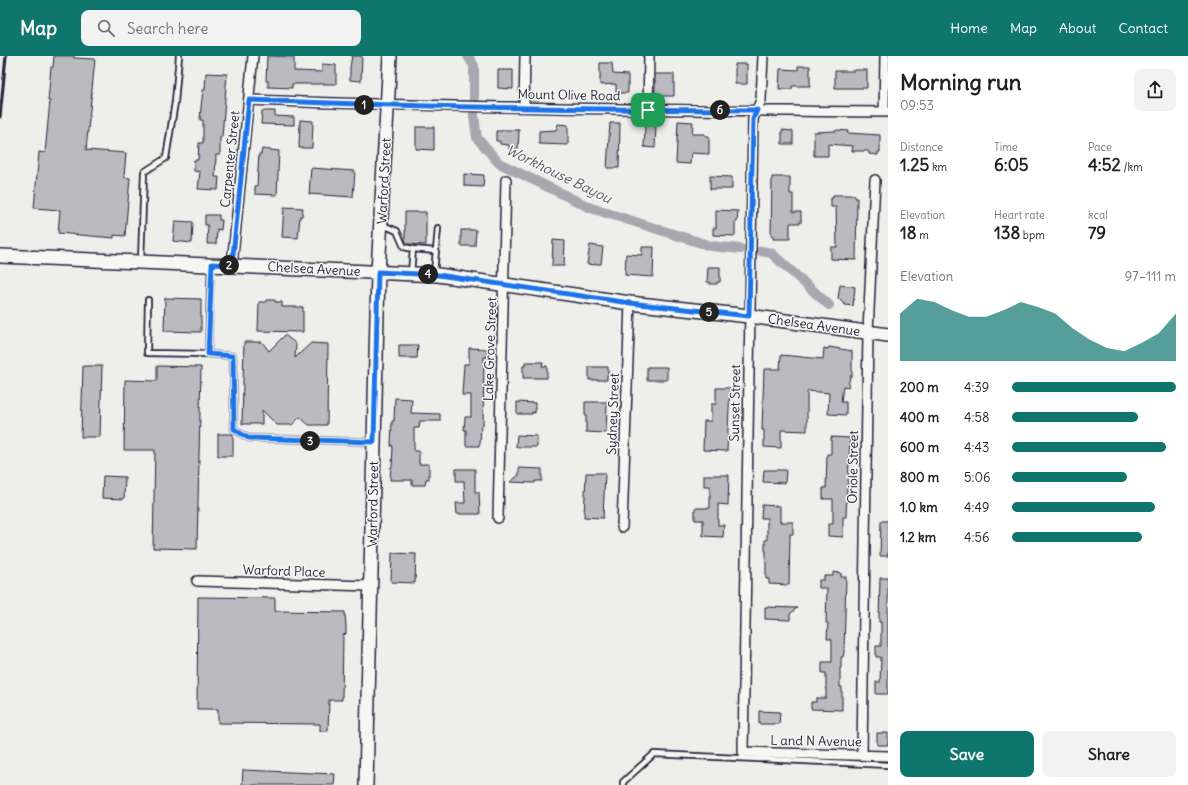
<!DOCTYPE html>
<meta charset="utf-8">
<style>
body{margin:0;font-family:Delius,sans-serif;background:#f2f2f2;color:#202124;height:100vh;display:flex;flex-direction:column;font-size:15px;white-space:nowrap}
*{box-sizing:border-box;margin:0}
p{font-size:13px;color:#757577}
.icon{flex:none;width:22px;height:22px;fill:none;stroke:currentColor;stroke-width:2;stroke-linecap:round;stroke-linejoin:round}
.map{position:relative;flex:1;overflow:hidden}
.details{display:flex;flex-direction:column;background:#fff;width:300px}
.details>*{flex:none}
.pin{position:absolute;display:grid;place-items:center;width:34px;height:34px;color:#fff;margin:-17px;border-radius:8px;box-shadow:0 2px 6px #0006}
.km{position:absolute;width:20px;height:20px;margin:-10px;border-radius:50%;background:#222;color:#fff;font-size:11px;line-height:20px;text-align:center}
.round{display:grid;place-items:center;flex:none;width:42px;height:42px;border-radius:8px;background:#f2f2f2}
.headline{display:flex;align-items:center;justify-content:space-between;height:68px;padding:0 12px}
h1{font-size:22px;font-weight:700;line-height:30px}
.stats{display:grid;grid-template-columns:repeat(3,1fr);gap:6px;height:68px;padding:4px 12px}
.stats div{display:grid;align-content:center}
.stats b{font-size:17px;font-weight:700}
.stats small{font-size:11px;font-weight:400}
.stats p{font-size:11px}
.chart{height:112px;padding:8px 12px}
.chart p{display:flex;justify-content:space-between}
.chart svg{width:100%;height:72px;margin-top:4px;fill:#0f766e;opacity:.7}
.cta{display:flex;gap:8px;margin-top:auto;padding:8px 12px}
.cta a{flex:1;height:46px;border-radius:8px;background:#0f766e;color:#fff;font-size:16px;font-weight:700;line-height:46px;text-align:center}
.cta a+a{background:#f2f2f2;color:#202124}
ul{padding:0 12px;list-style:none;font-size:13px}
li{display:grid;grid-template-columns:64px 48px 1fr;align-items:center;height:30px}
li i{height:10px;border-radius:5px;background:#0f766e}
header{display:flex;align-items:center;gap:24px;box-sizing:border-box;height:56px;padding:0 20px;background:#0f766e;color:#fff}
header strong{font-size:19px}
nav{display:flex;gap:22px;margin-inline-start:auto;font-size:14px}
.search{width:280px;height:36px;background:#f2f2f2;display:flex;align-items:center;gap:10px;box-sizing:border-box;padding:0 14px;border-radius:8px;color:#757577;font-size:15px}
main{display:flex;flex:1;min-height:0}
.map>svg:first-child{display:block}
.lines{fill:none;stroke-linecap:round;stroke-linejoin:round}
.canal{stroke:#a7a7af;stroke-width:10}
.building{fill:#bbbbbf;stroke:#22223b}
.lane-casing{stroke:#22223b;stroke-width:8}
.street-casing{stroke:#22223b;stroke-width:12}
.secondary-casing{stroke:#22223b;stroke-width:16}
.lane{stroke:#f6f6f2;stroke-width:4.5}
.street{stroke:#f6f6f2;stroke-width:9}
.secondary{stroke:#f6f6f2;stroke-width:13}
.rail{stroke:#22223b;stroke-width:3}
.route-casing{stroke:#fff;stroke-width:8}
.route{stroke:#1a73e8;stroke-width:5}
.labels{text-anchor:middle;dominant-baseline:central;stroke-width:3;stroke-linejoin:round;paint-order:stroke}
.street-label{font-size:13px;fill:#22223b;stroke:#f6f6f2}
.water-label{font-size:14px;font-style:italic;fill:#575769;stroke:#f6f6f2}
</style>
<header>
<strong>Map</strong>
<div class="search"><svg class="icon" aria-label="search" viewBox="0 0 24 24"><circle cx="10" cy="10" r="6"/><path d="M15 15l6 6"/></svg>Search here</div>
<nav><a>Home</a><a>Map</a><a>About</a><a>Contact</a></nav>
</header>
<main>
<div class="map">
<svg width="888" height="729" viewBox="0 0 888 729">
<rect width="100%" height="100%" fill="#eeeeeb"/>
<filter id="ink" filterUnits="userSpaceOnUse"><feTurbulence type="fractalNoise" baseFrequency=".025" numOctaves="2"/><feDisplacementMap in="SourceGraphic" scale="8" xChannelSelector="R" yChannelSelector="G"/><feConvolveMatrix kernelMatrix="1 2 1 2 8 2 1 2 1" color-interpolation-filters="sRGB"/></filter>
<g filter="url(#ink)">
<g class="lines">
<path class="canal" d="M468 0 474 10V60L477 82 499 107 591 152 711 190 741 193
M761 195 771 197 829 249"/>
</g>
<path class="building" d="M54 0H74V2L95 3 86 94 126 97 124 121 130 122 125 180 114 179V182L58 177 60 154 34 152 39 96 45 97 50 45H48L51 11H53Z
M267 0 294 1V15L322 16V8L336 9V28H292V32L268 31V25H266Z
M352 0H362L361 25 350 24V11Z
M600 7H612L613 18 628 19V37H616V28L600 29Z
M735 8H747V28H735Z
M798 10H810V30H792V33H779L780 13 798 14Z
M498 14H513V33L498 32Z
M854 14H867V32H835V15H854Z
M206 17 227 18 222 81H220V99H216L215 121H219L218 134 198 133 200 116 194 115V104H198L199 87H203V64H200L201 51 203 34H205Z
M655 18H674V40H655Z
M262 55H275V60L294 61V69L261 68Z
M300 64 313 65 312 92H299Z
M678 65 693 66 692 78H705V80H709V98L691 97 690 108 676 107Z
M610 67H620L619 112H607Z
M558 68 568 69V89L539 88V75L556 74Z
M645 69H656L655 92 644 91Z
M416 71H434V94L416 93Z
M503 74H519L518 93H509V89L500 88V85H496V75H502Z
M782 74 793 75V88H782Z
M837 74 848 75 847 77 880 79V96H878V99L869 98V96L868 95H852L853 90 828 88V100H814V76L836 75Z
M262 93 279 95 277 139 255 138V130H257L259 98H261Z
M311 112 355 115 353 141 309 138Z
M464 118 484 119 483 131 464 130Z
M710 120 732 121V133H710Z
M772 121H790V138H793V156H801V167H790V183H773V180H771Z
M833 139H855V142H857L856 204 831 203V191H837L836 151H831V142H833Z
M284 151 303 152 302 160H300L298 182 282 181Z
M716 154 738 155 737 166H735V180L713 179V172H716Z
M405 156H426V189L407 188 405 184Z
M205 159H219V164H222L221 174 217 173 216 188H207L208 169H205Z
M175 165 193 166 192 187 173 185Z
M461 174H476L475 190H461Z
M553 184 565 185 564 210H552Z
M590 189 603 191 601 208H595V209L587 208Z
M642 191H654L653 221 625 219 626 198 642 199Z
M708 211H720V226H717V228H710V226H707Z
M840 229 855 231 853 250 845 249 838 242Z
M165 242 201 243V276L164 275Z
M266 244H275V246H282V251H303V276L258 275 259 246H266Z
M285 279 296 288 295 302 311 287 328 288 327 369H309L300 361 292 369H277L262 354V368H242L244 286H262L269 295Z
M399 289H418L417 302H399Z
M829 291 852 295V320H850L848 331 843 330 841 346H846V359L828 358 829 337 808 335 807 337V375L781 374V392L764 391V374H762L764 313H780L781 299 823 303 824 292 828 293Z
M469 292 487 293V301H484L483 369H481L480 388H479V390H466V374H464L465 361H471V339H462L464 308H469Z
M525 306H543L542 310H547V322H523V310H525Z
M83 310H102L100 381H81Z
M157 310 201 311 197 493 153 492 155 394H124L125 324 157 325Z
M589 311H608V319H607V324H589Z
M647 311H667V324H647Z
M716 332H730L727 395 703 394 704 365H711V348H716Z
M395 342 412 343 411 357 440 358V365H420L419 372H414V395H419V408H429V423H426L425 429H412V424H390L391 411H392L393 390H391L392 365H394Z
M517 346 535 347V357L532 356V358H517Z
M585 346H607L606 377 586 376V359H585Z
M218 378H233V400H218Z
M517 379 537 380V391H516Z
M831 381 850 382 848 428H847L846 461H843V481L828 480V468H833V443H823V432H826L827 398H831Z
M519 412 542 413V425H535V427L510 426 519 419Z
M456 413H475V436H479L480 458H457L456 447H465L464 425H456Z
M764 414H786L785 427 763 426Z
M586 417H605L603 462 584 461Z
M704 419H729L728 449 718 448V469H724L723 481 703 480V464H695V452H710V430H704Z
M103 420 125 421 124 443 102 442Z
M762 449 780 450V466H793V478H790L789 529 769 528V523H766V495H765V484H767V462H761Z
M881 465H888V500H880Z
M392 497 416 498 415 527 391 526Z
M833 516 841 517V521H846L844 596 843 601H841V612H840V631H842V654L811 653V646H816V642H826V617H822V606H832V585L831 583H827L828 567H826L827 532H819V524H824V520H833Z
M880 522H888V638H876V626H880L881 601H876V590H881V566H879Z
M198 541 275 542V555L345 556 346 571V578L343 579 342 644H329L328 675H320V668L218 667V653H197Z
M765 551 797 552 790 558V564L765 563Z
M759 655 780 656 779 668H759Z
M877 677H888V689H877Z
M243 714 335 718 334 729H242Z"/>
<g class="lines">
<g class="lane-casing">
<path id="lane" d="M383 169 397 175 404 191 413 193
M141 205 144 116 166 102 175 46 179 0
M211 210 208 298 233 300 234 373 248 382 374 386
M411 217 413 193 436 195
M434 217 438 172
M148 244 147 297 208 298
M623 729V726L654 698 888 709"/>
</g>
<g class="street-casing">
<path id="street" d="M763 0 761 44 753 63 743 696 888 700
M249 44C462 52 675 54 888 56
M524 51 525 0
M648 54 649 0
M884 56 885 0
M232 209 253 0
M498 462 506 124
M622 471 630 247
M197 525 370 530
M862 699 868 276 875 124"/>
</g>
<g class="secondary-casing">
<path id="secondary" d="M0 200 438 219 630 247 749 260 888 279
M366 729 378 216 390 0"/>
</g>
<use href="#lane" class="lane"/>
<use href="#street" class="street"/>
<use href="#secondary" class="secondary"/>
<path class="rail" d="M0 61 6 0"/>
</g>
</g>
<g class="lines" filter="url(#ink)">
<g class="route-casing">
<path id="route" d="M249 44C418 51 588 54 757 54L753 63 749 260 630 247 438 219 378 216 374 386 248 382 234 373 233 300 208 298 212 208 232 209Z"/>
</g>
<use href="#route" class="route"/>
</g>
<g class="labels">
<g class="street-label">
<text transform="translate(569 39) rotate(1)">Mount Olive Road</text>
<text transform="translate(230 103) rotate(-84)">Carpenter Street</text>
<text transform="translate(384 125) rotate(-87)">Warford Street</text>
<text transform="translate(314 213) rotate(3)">Chelsea Avenue</text>
<text transform="translate(814 269) rotate(8)">Chelsea Avenue</text>
<text transform="translate(490 293) rotate(-88)">Lake Grove Street</text>
<text transform="translate(735 347) rotate(-89)">Sunset Street</text>
<text transform="translate(613 358) rotate(-88)">Sydney Street</text>
<text transform="translate(853 411) rotate(-89)">Oriole Street</text>
<text transform="translate(373 448) rotate(-89)">Warford Street</text>
<text transform="translate(284 515) rotate(2)">Warford Place</text>
<text transform="translate(816 685) rotate(1)">L and N Avenue</text>
</g>
<g class="water-label">
<text transform="translate(559 118) rotate(26)">Workhouse Bayou</text>
</g>
</g>
</svg>
<div class="pin" style="left:648px;top:54px;background:#1e9e55"><svg class="icon" aria-label="arrive" viewBox="0 0 24 24"><path d="M6 21V4h12l-3 4 3 4H6"/></svg></div>
<b class="km" style="left:364px;top:49px">1</b>
<b class="km" style="left:229px;top:209px">2</b>
<b class="km" style="left:310px;top:385px">3</b>
<b class="km" style="left:428px;top:218px">4</b>
<b class="km" style="left:709px;top:256px">5</b>
<b class="km" style="left:720px;top:54px">6</b>
</div>
<section class="details">
<div class="headline"><div><h1>Morning run</h1><p>09:53</p></div><a class="round"><svg class="icon" aria-label="share" viewBox="0 0 24 24"><path d="M12 15V3M7 8l5-5 5 5M5 13v7h14v-7"/></svg></a></div>
<div class="stats">
<div><p>Distance</p><b>1.25<small> km</small></b></div>
<div><p>Time</p><b>6:05</b></div>
<div><p>Pace</p><b>4:52<small> /km</small></b></div>
</div>
<div class="stats">
<div><p>Elevation</p><b>18<small> m</small></b></div>
<div><p>Heart rate</p><b>138<small> bpm</small></b></div>
<div><p>kcal</p><b>79</b></div>
</div>
<div class="chart"><p><span>Elevation</span>97–111 m</p>
<svg viewBox="0 0 160 44" preserveAspectRatio="none"><path d="M0 44V15L10 6L20 8L30 13L40 17L50 17L60 13L70 8L80 11L90 15L100 24L110 31L120 36L130 38L140 33L150 27L160 15V44z"/></svg>
</div>
<ul>
<li><b>200 m</b>4:39<i style="width:100%"></i></li>
<li><b>400 m</b>4:58<i style="width:77%"></i></li>
<li><b>600 m</b>4:43<i style="width:94%"></i></li>
<li><b>800 m</b>5:06<i style="width:70%"></i></li>
<li><b>1.0 km</b>4:49<i style="width:87%"></i></li>
<li><b>1.2 km</b>4:56<i style="width:79%"></i></li>
</ul>
<div class="cta"><a>Save</a><a>Share</a></div>
</section>
</main>
